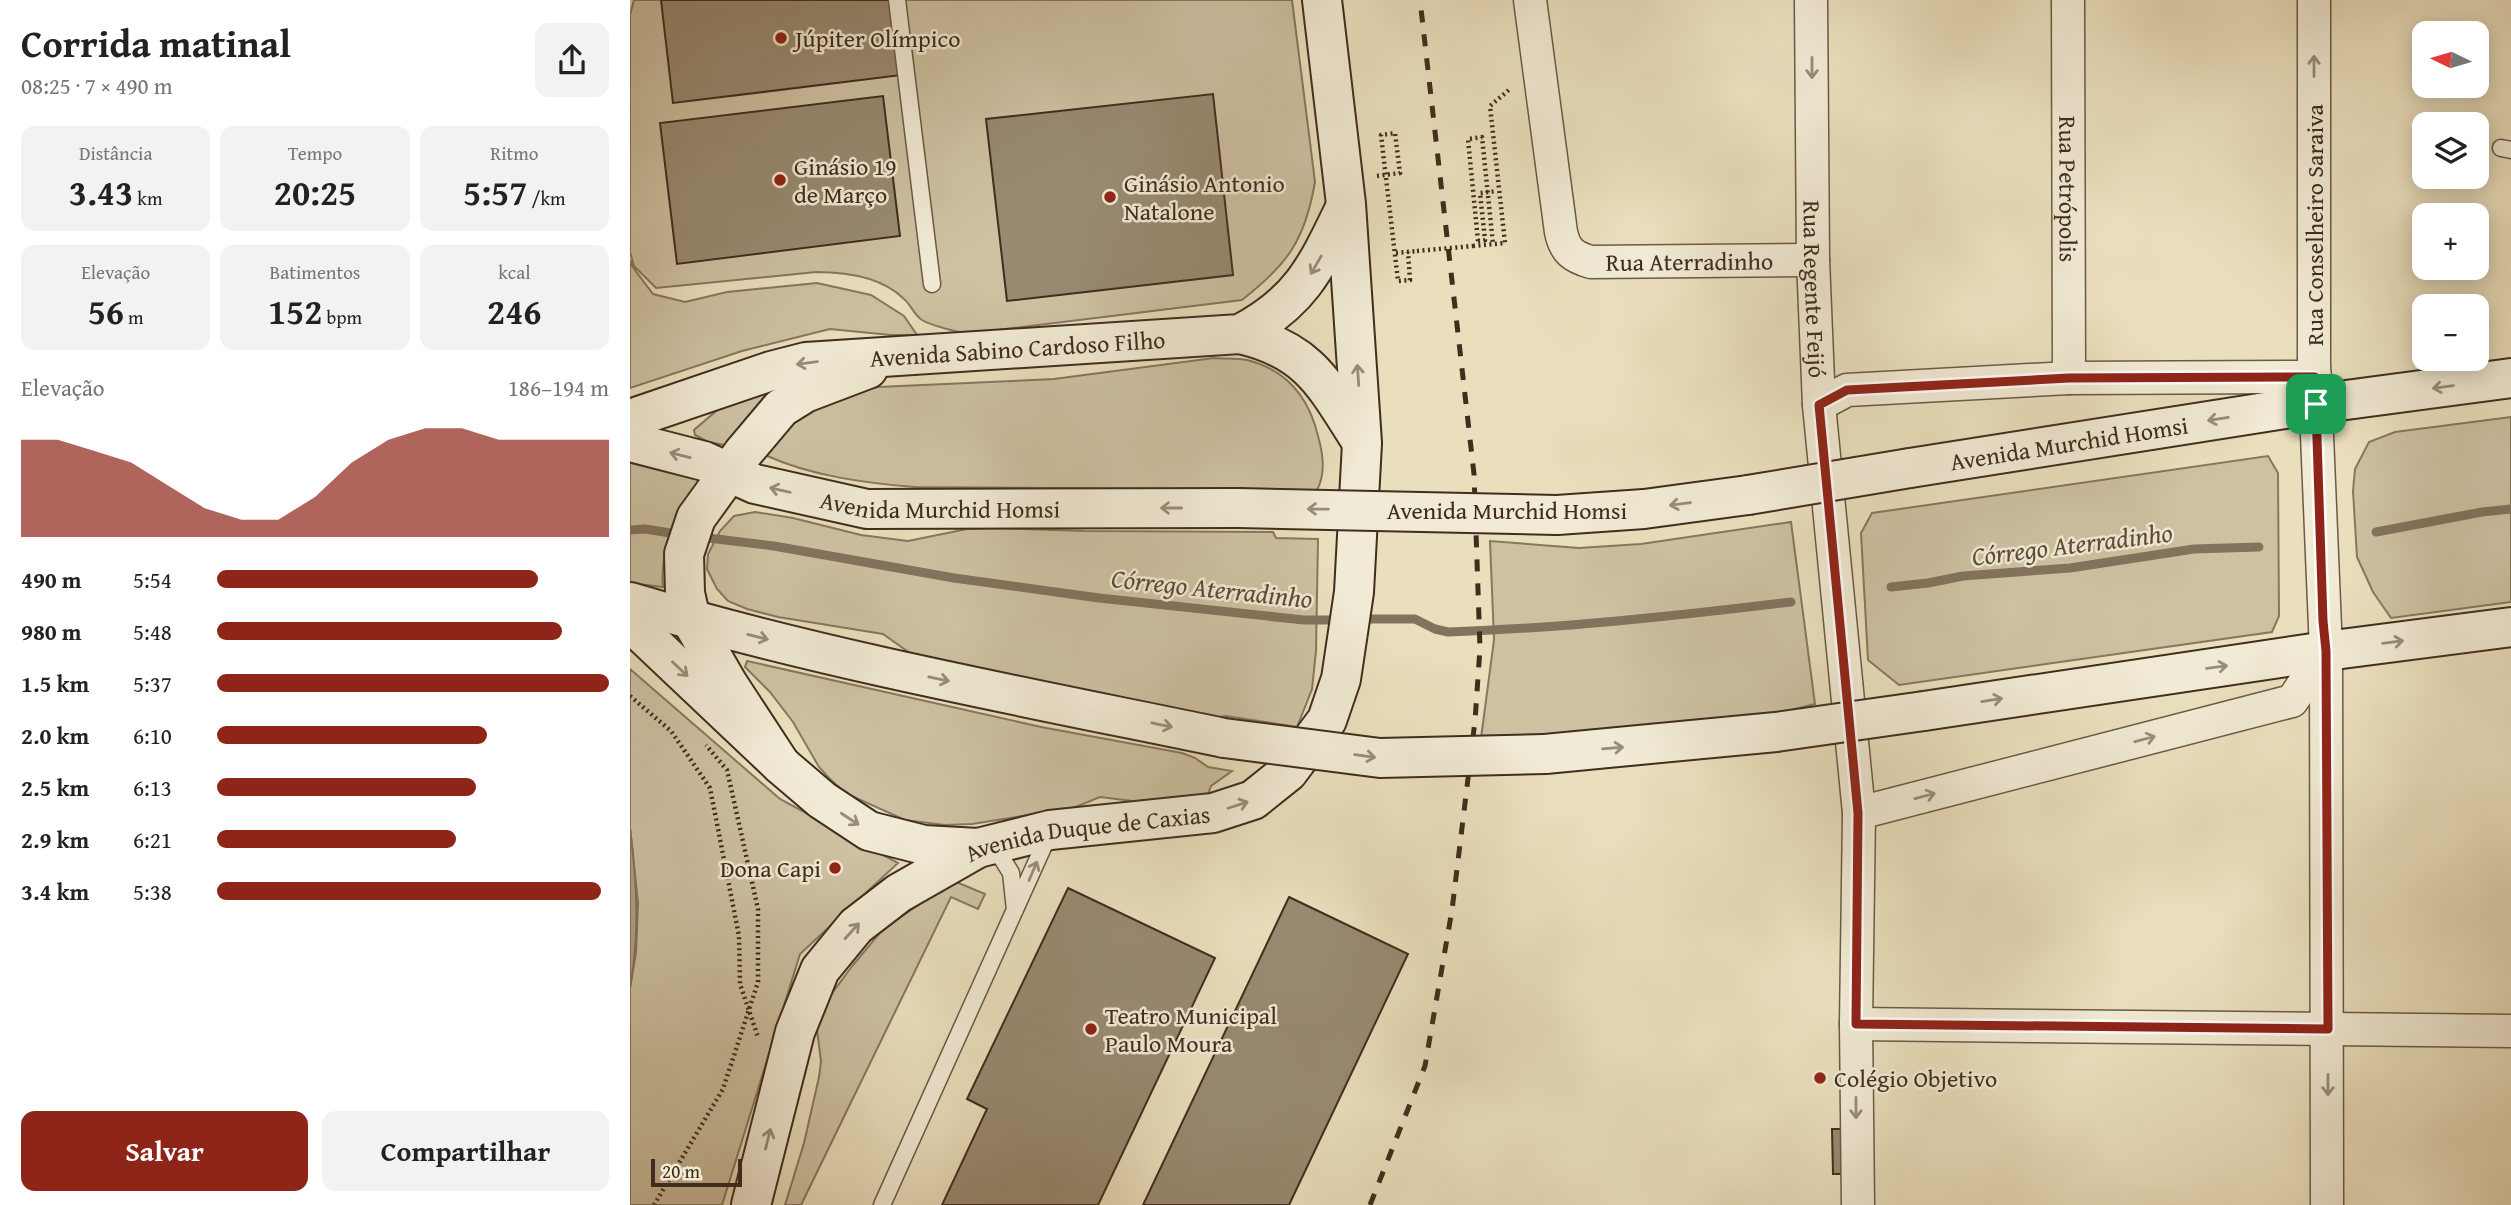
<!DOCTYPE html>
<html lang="pt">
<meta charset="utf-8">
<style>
body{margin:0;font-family:"Gentium Book Plus",serif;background:#f2f2f2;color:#222;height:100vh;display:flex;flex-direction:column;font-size:26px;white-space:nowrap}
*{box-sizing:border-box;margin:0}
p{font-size:23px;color:#767676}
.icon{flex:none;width:38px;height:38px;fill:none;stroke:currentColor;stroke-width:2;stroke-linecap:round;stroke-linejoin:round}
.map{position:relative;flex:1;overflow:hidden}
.side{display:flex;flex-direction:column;background:#fff;width:630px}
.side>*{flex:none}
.needle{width:46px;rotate:275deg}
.buttons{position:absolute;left:1782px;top:21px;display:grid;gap:14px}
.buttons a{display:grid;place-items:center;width:77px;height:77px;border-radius:14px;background:#fff;box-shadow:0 4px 18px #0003;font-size:35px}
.scale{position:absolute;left:21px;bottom:18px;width:91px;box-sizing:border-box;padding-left:7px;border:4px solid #402d1f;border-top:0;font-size:19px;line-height:24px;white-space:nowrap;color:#402d1f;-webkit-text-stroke:5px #f1ead4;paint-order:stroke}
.pin{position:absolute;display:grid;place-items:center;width:60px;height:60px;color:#fff;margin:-30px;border-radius:14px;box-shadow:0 4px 10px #0006}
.round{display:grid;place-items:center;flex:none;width:74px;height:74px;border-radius:14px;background:#f2f2f2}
.headline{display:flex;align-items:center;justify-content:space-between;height:119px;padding:0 21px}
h1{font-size:38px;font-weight:700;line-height:52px}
.figures{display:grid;grid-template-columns:repeat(3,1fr);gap:10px;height:119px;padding:7px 21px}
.figures div{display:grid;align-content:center;border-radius:14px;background:#f2f2f2;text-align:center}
.figures b{font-size:35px;font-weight:700}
.figures small{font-size:19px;font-weight:400}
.figures p{font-size:19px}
.chart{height:196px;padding:14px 21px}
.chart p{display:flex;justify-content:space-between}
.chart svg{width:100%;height:126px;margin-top:7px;fill:#8f2418;opacity:.7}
.primary-button{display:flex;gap:14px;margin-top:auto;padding:14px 21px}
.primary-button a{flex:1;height:80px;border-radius:14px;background:#8f2418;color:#fff;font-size:28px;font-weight:700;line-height:80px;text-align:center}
.primary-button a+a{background:#f2f2f2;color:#222}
ul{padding:0 21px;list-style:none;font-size:23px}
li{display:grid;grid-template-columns:112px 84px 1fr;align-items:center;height:52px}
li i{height:18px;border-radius:9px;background:#8f2418}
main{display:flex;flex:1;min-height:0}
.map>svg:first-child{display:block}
.green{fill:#cdc1a2;stroke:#867760;stroke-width:2}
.water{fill:#b0a287;stroke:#83735d;stroke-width:2}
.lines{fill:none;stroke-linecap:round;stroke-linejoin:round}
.stream{stroke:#83735d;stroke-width:9}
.building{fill:#988a71;stroke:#402d1f;stroke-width:2}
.lane-casing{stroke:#6a5a46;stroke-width:19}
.street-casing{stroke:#6a5a46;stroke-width:35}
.secondary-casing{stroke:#402d1f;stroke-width:42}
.path{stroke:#402d1f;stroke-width:4.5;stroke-dasharray:2 3.5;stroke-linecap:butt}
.lane{stroke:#f1ead4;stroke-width:16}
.street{stroke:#f1ead4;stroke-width:32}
.secondary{stroke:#f1ead4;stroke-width:38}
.rail{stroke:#402d1f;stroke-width:5;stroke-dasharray:12 12;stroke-linecap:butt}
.secondary-bridge-casing{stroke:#402d1f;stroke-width:42;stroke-linecap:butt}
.path-bridge{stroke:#402d1f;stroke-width:4.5;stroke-dasharray:2 3.5;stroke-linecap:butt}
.secondary-bridge{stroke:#f1ead4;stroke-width:38}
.oneway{stroke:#988c7a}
.route-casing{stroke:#fff;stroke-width:14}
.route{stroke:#8f2418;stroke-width:9}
.poi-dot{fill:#8f2418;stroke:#f1ead4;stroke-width:2.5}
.labels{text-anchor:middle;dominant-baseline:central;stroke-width:5;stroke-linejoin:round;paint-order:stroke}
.poi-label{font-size:24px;fill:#402d1f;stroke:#f1ead4;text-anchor:start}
.street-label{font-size:24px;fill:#402d1f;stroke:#f1ead4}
.water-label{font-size:26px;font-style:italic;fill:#5c4a39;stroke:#f1ead4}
</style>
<main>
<section class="side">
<div class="headline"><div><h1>Corrida matinal</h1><p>08:25 · 7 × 490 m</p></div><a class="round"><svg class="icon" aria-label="share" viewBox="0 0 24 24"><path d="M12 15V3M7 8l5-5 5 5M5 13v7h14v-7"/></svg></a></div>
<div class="figures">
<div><p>Distância</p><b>3.43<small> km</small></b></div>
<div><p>Tempo</p><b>20:25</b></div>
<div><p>Ritmo</p><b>5:57<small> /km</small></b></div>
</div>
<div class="figures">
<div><p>Elevação</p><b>56<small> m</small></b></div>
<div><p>Batimentos</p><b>152<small> bpm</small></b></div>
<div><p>kcal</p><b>246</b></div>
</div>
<div class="chart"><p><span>Elevação</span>186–194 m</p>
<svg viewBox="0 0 160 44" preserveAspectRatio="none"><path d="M0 44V10L10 10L20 14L30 18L40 26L50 34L60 38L70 38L80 30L90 18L100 10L110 6L120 6L130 10L140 10L150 10L160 10V44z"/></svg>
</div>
<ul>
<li><b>490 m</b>5:54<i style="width:82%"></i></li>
<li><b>980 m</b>5:48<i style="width:88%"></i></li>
<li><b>1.5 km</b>5:37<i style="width:100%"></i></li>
<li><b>2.0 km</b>6:10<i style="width:69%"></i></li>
<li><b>2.5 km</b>6:13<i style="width:66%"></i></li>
<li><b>2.9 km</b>6:21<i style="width:61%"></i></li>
<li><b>3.4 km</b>5:38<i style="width:98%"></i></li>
</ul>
<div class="primary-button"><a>Salvar</a><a>Compartilhar</a></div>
</section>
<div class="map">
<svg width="1881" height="1205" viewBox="0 0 1881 1205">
<rect width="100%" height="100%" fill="#eadfbd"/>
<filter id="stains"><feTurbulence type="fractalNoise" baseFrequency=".00286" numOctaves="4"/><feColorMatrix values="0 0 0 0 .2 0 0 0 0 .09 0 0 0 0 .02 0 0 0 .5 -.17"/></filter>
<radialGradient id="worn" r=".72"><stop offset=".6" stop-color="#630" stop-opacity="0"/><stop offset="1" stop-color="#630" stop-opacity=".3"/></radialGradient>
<path class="green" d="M4 0H662L685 182C675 240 658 264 612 300L335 334C323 330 301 326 292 320 285 316 281 305 274 299 252 277 216 272 186 272L26 288 4 266 0 252V15Z
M0 260 2 266 23 294 55 302 97 292 187 283 241 295 274 316 287 335H261L200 329 112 351 0 388Z
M584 358C594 359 607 358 617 360 657 370 679 398 688 436 693 454 696 473 687 490L284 487C235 483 181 476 135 455L158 420 215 394 248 387 424 379Z
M145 387 135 398 106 447 78 442 65 435 64 430 92 406Z
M1881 417V602L1761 618 1743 592 1727 557 1723 491 1725 469 1739 442 1765 432Z
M1638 456 1648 473 1649 616 1642 632 1269 685 1238 660 1231 533 1242 513Z
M0 460 72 478C50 511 29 546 33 587L0 583Z
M125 512 163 518 231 535 278 541 337 529 363 528 455 531 643 532 646 538 688 539 686 651 682 689 667 727 596 716 583 718 284 656 253 634 148 617 117 609 98 601 87 589 77 569 78 554 90 531 104 516Z
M1161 522 1185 704 1118 721 980 733 851 738 864 640 860 541 949 548 1011 544Z
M117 661 411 727 552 753 565 758 578 767 602 771 581 786 578 794 558 799 511 802 470 797 443 808 342 824 315 825 275 820 215 793 199 778 189 767 163 722 140 692 115 667Z
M0 669 150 799 268 863 170 954 92 1205H0V988L6 953 8 903 0 828Z
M324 881 355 894 348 909 321 897 171 1205H155L174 1143 189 1077 191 1061 186 1023 194 1004 223 965 253 929Z"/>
<path class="water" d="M0 828C7 884 10 932 0 988Z"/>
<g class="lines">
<path class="stream" d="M0 530 15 529 53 535
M1746 532 1852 512 1881 509
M70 537 144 546 324 578 469 598 674 620H712
M1261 587 1298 583 1333 576 1440 568 1564 549 1629 547
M729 619H785L805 629 818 632C933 628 1046 616 1161 602"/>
</g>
<path class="building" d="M31 0H263L272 75 43 103Z
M583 94 603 275 377 301 356 119Z
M253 96 270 236 47 264 30 123Z
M438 888 585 958 468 1205H312L357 1109 337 1099Z
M659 897 778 954 659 1205H513Z
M1202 1129H1223L1222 1174H1203Z"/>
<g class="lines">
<g class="lane-casing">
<path id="lane" d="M267 0 302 284
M1871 148 1881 150
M363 844 381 873 385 910
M252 1205 419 834"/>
</g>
<g class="street-casing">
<g id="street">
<path id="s1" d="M900 0 931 232C935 251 943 257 961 262L1183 260"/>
<path id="s2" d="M1181 0 1183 260 1189 405 1229 813 1226 1024 1228 1205"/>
<path id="s3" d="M1438 0 1439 378"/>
<path d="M1684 0V363L1696 651 1697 1205"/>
<path d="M1189 405 1217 390 1439 378 1685 377"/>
<path d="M1229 813 1662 701 1696 651"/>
<path d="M1226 1024 1881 1031"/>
</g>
</g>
<g class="secondary-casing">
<g id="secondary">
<path d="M610 334C680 350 695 385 731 441"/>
<path id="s4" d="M0 419 141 371 176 362 610 334C671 302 686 268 715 208"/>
<path id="s5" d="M0 442 74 461 125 484 237 509 609 508"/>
<path id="s6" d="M1280 468 1686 404 1881 378"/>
<path d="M927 515 1014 509 1118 495"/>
<path d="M0 602C195 660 395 697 594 738"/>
<path d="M0 622 151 765 192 800 239 831 294 845 348 848"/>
<path d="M1294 711 1696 651 1881 627"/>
<path d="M915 754 1146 732"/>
<path d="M151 765 98 684 61 620 55 593 54 554 66 518 113 453 151 408 175 393 238 369"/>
<path id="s7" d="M121 1205 165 1032 190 970 226 926 269 893 348 848 420 830 583 813 623 800 658 772 697 720 711 679 724 592 732 443 716 204 692 0"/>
</g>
</g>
<path class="path" d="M747 176 770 173 765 133 751 135 768 281 780 280 778 252
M848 241 838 139 852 137 863 244
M848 241 855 240 850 193 867 191
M843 246 875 243 860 106 880 89
M766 253 787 251
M0 696 41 731 80 788 109 936 110 984 128 1037
M24 1205 93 1089 128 982V909L97 770 76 745"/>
<use href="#lane" class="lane"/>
<use href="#street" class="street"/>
<use href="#secondary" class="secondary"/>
<path class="rail" d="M740 1205 795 1066 822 910 845 721 850 648 844 474 790 0"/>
<g class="secondary-bridge-casing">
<path id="secondary-bridge" d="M1118 495 1280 468
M609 508 927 515
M1146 732 1294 711
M594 738 750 758 915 754"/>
</g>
<path class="path-bridge" d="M787 251 843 246"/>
<use href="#secondary-bridge" class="secondary-bridge"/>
</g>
<defs><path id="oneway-shaft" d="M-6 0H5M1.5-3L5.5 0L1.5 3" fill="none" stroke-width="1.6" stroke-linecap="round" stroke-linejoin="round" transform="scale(1.75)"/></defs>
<g class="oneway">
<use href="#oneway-shaft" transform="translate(1684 66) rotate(-90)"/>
<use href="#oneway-shaft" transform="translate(1182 68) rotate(90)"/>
<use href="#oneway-shaft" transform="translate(686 265) rotate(120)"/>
<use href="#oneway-shaft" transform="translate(177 363) rotate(172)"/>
<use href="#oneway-shaft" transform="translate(728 375) rotate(-94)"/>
<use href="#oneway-shaft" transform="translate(1813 387) rotate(172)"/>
<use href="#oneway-shaft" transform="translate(1588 419) rotate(171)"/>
<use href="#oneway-shaft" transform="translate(50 455) rotate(-166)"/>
<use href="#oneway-shaft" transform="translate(150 490) rotate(-167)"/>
<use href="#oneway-shaft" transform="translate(1050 504) rotate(172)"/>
<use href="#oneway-shaft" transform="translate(541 508) rotate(180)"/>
<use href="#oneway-shaft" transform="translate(688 509) rotate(-179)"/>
<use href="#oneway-shaft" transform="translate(128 637) rotate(14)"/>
<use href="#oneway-shaft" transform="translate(1763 642) rotate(-7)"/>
<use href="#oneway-shaft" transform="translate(1587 667) rotate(-8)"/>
<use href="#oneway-shaft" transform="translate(50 669) rotate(43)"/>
<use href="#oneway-shaft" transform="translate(309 679) rotate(12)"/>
<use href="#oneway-shaft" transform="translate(1362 700) rotate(-9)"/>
<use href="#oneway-shaft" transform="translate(532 725) rotate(12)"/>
<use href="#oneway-shaft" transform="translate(1515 739) rotate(-15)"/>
<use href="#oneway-shaft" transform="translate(983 748) rotate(-5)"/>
<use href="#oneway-shaft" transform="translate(735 756) rotate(7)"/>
<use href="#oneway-shaft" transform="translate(1295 796) rotate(-15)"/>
<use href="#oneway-shaft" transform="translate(608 805) rotate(-18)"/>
<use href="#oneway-shaft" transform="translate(220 819) rotate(33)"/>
<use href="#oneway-shaft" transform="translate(403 871) rotate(-67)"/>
<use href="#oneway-shaft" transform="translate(222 931) rotate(-48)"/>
<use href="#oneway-shaft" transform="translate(1698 1085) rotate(90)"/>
<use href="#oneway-shaft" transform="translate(1226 1108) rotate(90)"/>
<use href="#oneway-shaft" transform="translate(138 1139) rotate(-76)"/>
</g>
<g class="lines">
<g class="route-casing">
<path id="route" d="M1685 377 1693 621 1696 651 1698 1029 1226 1024 1228 813 1189 405 1217 390 1439 378Z"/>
</g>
<use href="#route" class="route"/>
</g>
<g class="poi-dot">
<circle cx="151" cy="38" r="7"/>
<circle cx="150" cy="180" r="7"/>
<circle cx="480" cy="197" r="7"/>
<circle cx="205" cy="868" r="7"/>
<circle cx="461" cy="1029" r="7"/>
<circle cx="1190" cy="1078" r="7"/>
</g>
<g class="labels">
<g class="poi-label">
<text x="165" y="38">Júpiter Olímpico</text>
<text x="164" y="166">Ginásio 19<tspan x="164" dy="28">de Março</tspan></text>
<text x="494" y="183">Ginásio Antonio<tspan x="494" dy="28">Natalone</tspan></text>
<text x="191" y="868" text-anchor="end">Dona Capi</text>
<text x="475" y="1015">Teatro Municipal<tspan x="475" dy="28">Paulo Moura</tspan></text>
<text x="1204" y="1078">Colégio Objetivo</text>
</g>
<g class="street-label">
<text stroke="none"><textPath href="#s3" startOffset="189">Rua Petrópolis</textPath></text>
<text transform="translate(1684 225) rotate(-90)">Rua Conselheiro Saraiva</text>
<text stroke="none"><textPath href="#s1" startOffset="378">Rua Aterradinho</textPath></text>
<text stroke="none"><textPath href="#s2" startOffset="289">Rua Regente Feijó</textPath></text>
<text stroke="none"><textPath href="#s4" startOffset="397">Avenida Sabino Cardoso Filho</textPath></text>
<text stroke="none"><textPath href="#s6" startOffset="161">Avenida Murchid Homsi</textPath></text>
<text stroke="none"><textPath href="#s5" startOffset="320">Avenida Murchid Homsi</textPath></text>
<text x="877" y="510">Avenida Murchid Homsi</text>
<text stroke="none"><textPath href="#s7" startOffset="558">Avenida Duque de Caxias</textPath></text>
</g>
<g class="water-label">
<text transform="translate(1442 544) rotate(-7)">Córrego Aterradinho</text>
<text transform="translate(582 588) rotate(6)">Córrego Aterradinho</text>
</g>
</g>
<rect width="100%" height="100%" filter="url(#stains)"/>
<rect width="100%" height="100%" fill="url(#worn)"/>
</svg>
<div class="buttons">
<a><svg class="needle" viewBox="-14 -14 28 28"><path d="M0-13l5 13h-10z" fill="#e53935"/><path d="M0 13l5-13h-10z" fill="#767676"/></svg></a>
<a><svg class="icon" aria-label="layers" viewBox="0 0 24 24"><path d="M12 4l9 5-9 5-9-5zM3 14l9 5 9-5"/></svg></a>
<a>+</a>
<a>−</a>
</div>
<div class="scale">20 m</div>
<div class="pin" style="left:1686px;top:404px;background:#1e9e55"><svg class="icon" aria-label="arrive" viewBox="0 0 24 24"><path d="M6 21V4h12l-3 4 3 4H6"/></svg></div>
</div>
</main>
